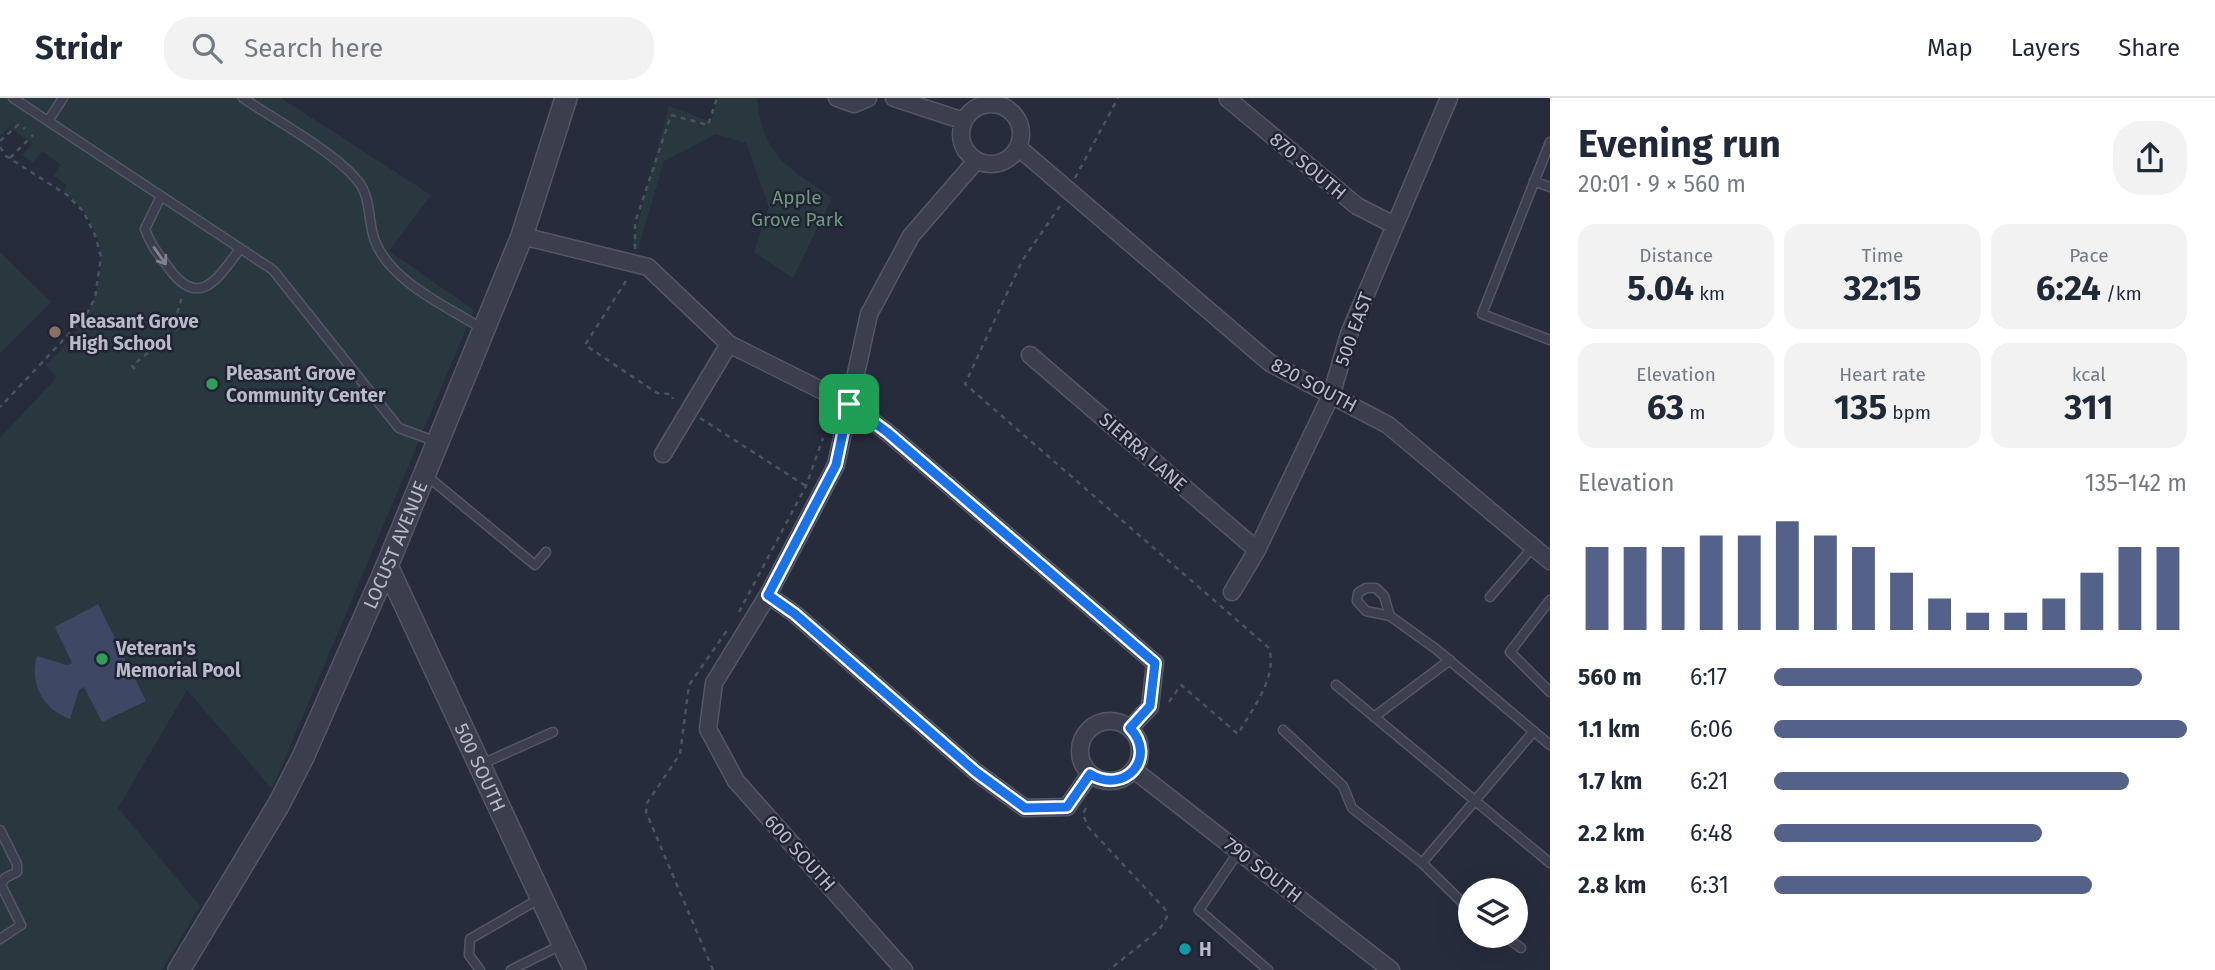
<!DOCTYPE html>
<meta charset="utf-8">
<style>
body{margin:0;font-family:"Fira Sans",sans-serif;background:#f2f2f3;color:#1f2937;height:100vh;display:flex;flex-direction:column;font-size:26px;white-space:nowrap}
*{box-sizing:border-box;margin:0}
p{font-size:23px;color:#747a83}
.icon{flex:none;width:38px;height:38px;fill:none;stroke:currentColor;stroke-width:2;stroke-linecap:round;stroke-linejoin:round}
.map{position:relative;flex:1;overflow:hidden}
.sheet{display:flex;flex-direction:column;background:#fff;width:665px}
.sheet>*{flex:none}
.controls{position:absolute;left:1458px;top:780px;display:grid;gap:14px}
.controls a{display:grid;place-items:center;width:70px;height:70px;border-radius:50%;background:#fff;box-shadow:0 7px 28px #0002;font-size:35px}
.pin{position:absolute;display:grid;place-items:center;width:60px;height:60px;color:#fff;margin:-30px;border-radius:14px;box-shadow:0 4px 10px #0006}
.round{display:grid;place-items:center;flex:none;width:74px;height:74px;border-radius:28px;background:#f2f2f3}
.overview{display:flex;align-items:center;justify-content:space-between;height:119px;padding:0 28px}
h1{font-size:38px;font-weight:700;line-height:52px}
.metrics{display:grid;grid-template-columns:repeat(3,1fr);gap:10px;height:119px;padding:7px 28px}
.metrics div{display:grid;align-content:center;border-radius:18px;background:#f2f2f3;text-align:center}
.metrics b{font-size:35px;font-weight:700}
.metrics small{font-size:19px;font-weight:400}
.metrics p{font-size:19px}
.chart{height:196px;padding:14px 28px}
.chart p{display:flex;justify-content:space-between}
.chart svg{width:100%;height:126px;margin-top:7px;stroke:#54628a;stroke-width:6}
ul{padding:0 28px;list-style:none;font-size:23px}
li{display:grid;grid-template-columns:112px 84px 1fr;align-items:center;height:52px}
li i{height:18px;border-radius:9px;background:#54628a}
header{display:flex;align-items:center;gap:42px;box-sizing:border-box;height:98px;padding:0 35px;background:#fff;border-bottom:2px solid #e0e1e3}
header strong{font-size:33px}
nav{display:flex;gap:38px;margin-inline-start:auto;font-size:24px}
.search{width:490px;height:63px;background:#f2f2f3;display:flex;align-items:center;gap:18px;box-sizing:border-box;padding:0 24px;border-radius:28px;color:#747a83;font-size:26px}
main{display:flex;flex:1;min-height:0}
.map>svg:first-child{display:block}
.green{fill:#29383e}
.water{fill:#3e4764}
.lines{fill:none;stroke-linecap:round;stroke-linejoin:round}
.service-casing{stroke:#535765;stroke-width:11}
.minor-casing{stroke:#535765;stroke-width:19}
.tertiary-casing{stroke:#535765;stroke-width:24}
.path{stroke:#47555b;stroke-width:2.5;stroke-dasharray:5 5;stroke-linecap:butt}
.service{stroke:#3b3f4d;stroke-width:8}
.minor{stroke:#3b3f4d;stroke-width:16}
.tertiary{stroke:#3b3f4d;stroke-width:21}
.oneway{stroke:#7f8391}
.route-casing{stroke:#fff;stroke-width:14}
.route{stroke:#1a73e8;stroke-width:9}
.education-dot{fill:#8d6e63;stroke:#202432;stroke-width:2.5}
.leisure-dot{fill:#2e9e5b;stroke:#202432;stroke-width:2.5}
.culture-dot{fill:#0f9aa8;stroke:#202432;stroke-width:2.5}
.labels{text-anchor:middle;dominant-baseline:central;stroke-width:5;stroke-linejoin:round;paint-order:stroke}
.street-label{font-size:19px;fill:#b7bac8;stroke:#202432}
.park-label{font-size:19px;fill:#709780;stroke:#202432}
.poi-label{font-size:19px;font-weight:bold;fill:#b7bac8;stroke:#202432;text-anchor:start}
</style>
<header>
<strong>Stridr</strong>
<div class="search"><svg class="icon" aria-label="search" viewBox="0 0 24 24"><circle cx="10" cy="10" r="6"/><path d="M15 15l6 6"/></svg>Search here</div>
<nav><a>Map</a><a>Layers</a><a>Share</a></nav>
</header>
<main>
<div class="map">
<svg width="1550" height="872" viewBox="0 0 1550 872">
<rect width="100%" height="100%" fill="#272c3d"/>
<path class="green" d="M0 0H281L431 97 389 153 474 212 272 691 187 592 118 710 200 808 162 872H0V340L57 279 45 267C99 221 129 147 64 93L67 87 54 78 61 67 42 53 33 65 22 57 33 45 11 31 14 24 0 38Z
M718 0H757C763 60 787 67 832 100L793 180 754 154 769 109 746 45 716 36 664 63 638 151 632 148 669 8 711 24Z
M0 154 51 204 0 255Z"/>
<path class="water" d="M98 506 146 603 102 624 84 589 79 592 70 621C43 611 29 586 37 558L67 567 72 565 55 529Z"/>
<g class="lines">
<g class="service-casing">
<path id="service" d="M13 0 273 172 399 330 437 344
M243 0C275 22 340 57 360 86 371 101 368 126 375 143 391 184 446 208 481 230
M48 23 63 0
M1550 44 1482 216 1550 242
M1534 83 1550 89
M161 98 145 131C150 146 159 157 168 169 199 213 218 180 240 151
M427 378 535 467 546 454
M1490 499 1533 449
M1550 502 1510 554 1550 594
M1390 518 1384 498 1376 490H1366L1358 495 1357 503 1366 513 1390 518 1436 551 1550 647
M1336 587 1550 765
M1374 619 1450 562
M1283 632 1343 688 1352 710 1422 765 1470 812
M482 666 553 634
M0 732 17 766V774L5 780 1 787 21 827 0 841
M1239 753 1199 812 1268 872
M1422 765 1534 633
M1505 838 1521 850
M480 872 469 857 470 841 539 801
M511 872 563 846"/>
</g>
<g class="minor-casing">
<path id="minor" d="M837 0 854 6 868 0
M894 0 964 23
M1228 1 1357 108 1394 127
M961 36a30 30 0 1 1 60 0a30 30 0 1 1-60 0Z
M1019 50 1270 265 1388 327 1550 463
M522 138 648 169 729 246 849 306 887 334 1155 565 1150 609 1130 630
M1030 257 1257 452
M663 356 729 246
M1232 494 1257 452 1332 295 1349 236 1449 0
M768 497 795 516 976 674 1025 710 1067 709 1090 676
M1080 653a30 30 0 1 1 60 0a30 30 0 1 1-60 0Z
M1134 672 1391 872
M904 872 736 683 708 631 714 585 768 497 836 367 869 216 911 138 976 63"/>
</g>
<g class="tertiary-casing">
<g id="tertiary">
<path id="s1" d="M387 468 575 872"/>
<path id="s2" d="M179 872 279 706 303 659 387 468 522 138 566 0"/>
</g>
</g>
<path class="path" d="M0 43 18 27 25 31
M0 49 6 58 67 97 83 113 95 137 101 159 95 200 85 219 0 309
M10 60 33 37
M1075 80 1118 0
M1060 108 1022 163 965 286 1269 550C1278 579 1252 611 1238 636L1181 587 1166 608
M635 151V125L671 17 708 27 717 0
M626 183 585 247 657 295 671 296 673 301
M135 271 132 268 179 229 176 219 182 199
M700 320 806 388
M739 514 806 388 823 340
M1086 710 1083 716 1088 729 1165 811 1167 819 1159 832 1109 872
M713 872 646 714 647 705 680 656 689 587 728 531"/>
<use href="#service" class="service"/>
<use href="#minor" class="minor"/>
<use href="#tertiary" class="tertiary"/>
</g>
<defs><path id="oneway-shaft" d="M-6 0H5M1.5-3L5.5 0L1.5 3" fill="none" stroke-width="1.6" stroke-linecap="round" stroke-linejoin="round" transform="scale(1.75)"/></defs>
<use class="oneway" href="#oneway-shaft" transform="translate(160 158) rotate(55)"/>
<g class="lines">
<g class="route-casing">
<path id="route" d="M849 306 887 334 1155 565 1150 608 1130 630C1158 660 1125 697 1090 676L1067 709 1025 710 976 674 795 516 768 497 836 367Z"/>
</g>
<use href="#route" class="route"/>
</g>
<circle class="education-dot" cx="55" cy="234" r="7"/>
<g class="leisure-dot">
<circle cx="212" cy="286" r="7"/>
<circle cx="102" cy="561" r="7"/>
</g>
<circle class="culture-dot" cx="1185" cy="851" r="7"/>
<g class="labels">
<g class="street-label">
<text transform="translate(1308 68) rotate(40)">870 SOUTH</text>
<text transform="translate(1354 231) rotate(-70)">500 EAST</text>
<text transform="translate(1314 287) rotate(28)">820 SOUTH</text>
<text transform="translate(1143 354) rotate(41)">SIERRA LANE</text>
<text stroke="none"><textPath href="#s2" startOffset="478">LOCUST AVENUE</textPath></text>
<text stroke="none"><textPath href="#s1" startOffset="222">500 SOUTH</textPath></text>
<text transform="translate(800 755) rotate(48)">600 SOUTH</text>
<text transform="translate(1263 772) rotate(38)">790 SOUTH</text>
</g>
<g class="park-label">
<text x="797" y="99">Apple<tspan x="797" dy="22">Grove Park</tspan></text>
</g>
<g class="poi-label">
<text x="69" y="223">Pleasant Grove<tspan x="69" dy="22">High School</tspan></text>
<text x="226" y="275">Pleasant Grove<tspan x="226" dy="22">Community Center</tspan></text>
<text x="116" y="550">Veteran's<tspan x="116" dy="22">Memorial Pool</tspan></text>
<text x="1199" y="851">H</text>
</g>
</g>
</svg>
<div class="controls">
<a><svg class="icon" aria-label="layers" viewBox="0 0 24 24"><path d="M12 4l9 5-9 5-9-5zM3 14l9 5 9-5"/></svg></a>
</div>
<div class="pin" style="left:849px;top:306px;background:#1e9e55"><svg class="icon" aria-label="arrive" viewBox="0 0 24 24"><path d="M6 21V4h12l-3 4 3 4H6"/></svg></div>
</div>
<section class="sheet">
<div class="overview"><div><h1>Evening run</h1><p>20:01 · 9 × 560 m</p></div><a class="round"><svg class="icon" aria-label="share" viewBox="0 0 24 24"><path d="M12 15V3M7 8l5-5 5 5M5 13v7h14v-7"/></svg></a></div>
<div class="metrics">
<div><p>Distance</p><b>5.04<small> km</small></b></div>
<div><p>Time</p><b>32:15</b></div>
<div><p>Pace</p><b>6:24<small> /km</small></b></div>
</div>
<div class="metrics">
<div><p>Elevation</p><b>63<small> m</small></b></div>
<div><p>Heart rate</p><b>135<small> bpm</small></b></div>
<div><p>kcal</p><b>311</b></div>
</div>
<div class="chart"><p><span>Elevation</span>135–142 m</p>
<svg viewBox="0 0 160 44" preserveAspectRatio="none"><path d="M5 44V15M15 44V15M25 44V15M35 44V11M45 44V11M55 44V6M65 44V11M75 44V15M85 44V24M95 44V33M105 44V38M115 44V38M125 44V33M135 44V24M145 44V15M155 44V15"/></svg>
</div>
<ul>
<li><b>560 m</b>6:17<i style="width:89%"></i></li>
<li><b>1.1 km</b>6:06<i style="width:100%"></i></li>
<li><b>1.7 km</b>6:21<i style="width:86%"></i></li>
<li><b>2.2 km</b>6:48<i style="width:65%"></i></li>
<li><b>2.8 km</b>6:31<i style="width:77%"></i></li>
</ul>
</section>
</main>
